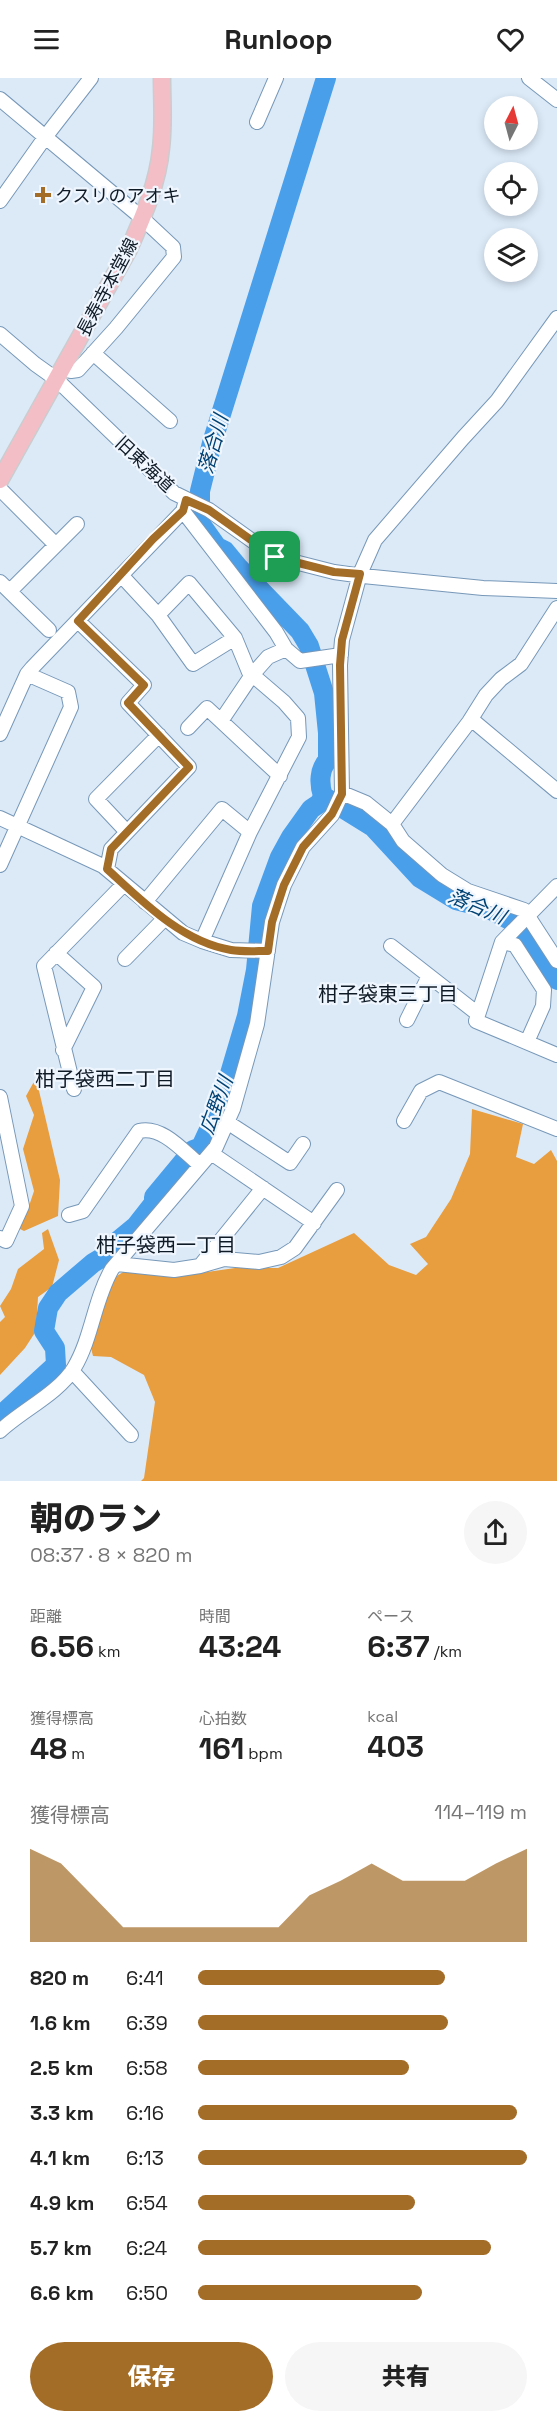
<!DOCTYPE html>
<html lang="ja">
<meta charset="utf-8">
<style>
body{margin:0;font-family:"Space Grotesk","Noto Sans JP",sans-serif;background:#f6f6f6;color:#222;height:100vh;display:flex;flex-direction:column;font-size:22px;white-space:nowrap}
*{box-sizing:border-box;margin:0}
p{font-size:20px;color:#767676}
.icon{flex:none;width:33px;height:33px;fill:none;stroke:currentColor;stroke-width:2;stroke-linecap:round;stroke-linejoin:round}
.map{position:relative;height:1403px;overflow:hidden}
.sheet{display:flex;flex-direction:column;background:#fff;flex:1}
.sheet>*{flex:none}
.needle{width:39px;rotate:6deg}
.tools{position:absolute;left:484px;top:18px;display:grid;gap:12px}
.tools a{display:grid;place-items:center;width:54px;height:54px;border-radius:50%;background:#fff;box-shadow:0 3px 9px #0003;font-size:30px}
.pin{position:absolute;display:grid;place-items:center;width:51px;height:51px;color:#fff;margin:-26px;border-radius:12px;box-shadow:0 3px 9px #0006}
.round{display:grid;place-items:center;flex:none;width:63px;height:63px;border-radius:32px;background:#f6f6f6}
.overview{display:flex;align-items:center;justify-content:space-between;height:102px;padding:0 30px}
h1{font-size:33px;font-weight:800;line-height:45px}
.stats{display:grid;grid-template-columns:repeat(3,1fr);gap:9px;height:102px;padding:6px 30px}
.stats div{display:grid;align-content:center}
.stats b{font-size:30px;font-weight:800}
.stats small{font-size:16px;font-weight:400}
.stats p{font-size:16px}
.chart{height:168px;padding:12px 30px}
.chart p{display:flex;justify-content:space-between}
.chart svg{width:100%;height:108px;margin-top:6px;fill:#a36c27;opacity:.7}
.button{display:flex;gap:12px;margin-top:auto;padding:12px 30px}
.button a{flex:1;height:69px;border-radius:36px;background:#a36c27;color:#fff;font-size:24px;font-weight:800;line-height:69px;text-align:center}
.button a+a{background:#f6f6f6;color:#222}
ul{padding:0 30px;list-style:none;font-size:20px}
li{display:grid;grid-template-columns:96px 72px 1fr;align-items:center;height:45px}
li i{height:15px;border-radius:8px;background:#a36c27}
header{display:flex;justify-content:space-between;align-items:center;height:78px;padding:0 30px;background:#fff;font-size:27px;font-weight:800}
.map>svg:first-child{display:block}
.forest{fill:#e89d3e}
.lines{fill:none;stroke-linecap:round;stroke-linejoin:round}
.river{stroke:#4a9feb;stroke-width:20}
.minor-casing{stroke:#7798b8;stroke-width:16}
.major-casing{stroke:#cacdcf;stroke-width:19}
.minor{stroke:#fff;stroke-width:14}
.major{stroke:#f4bec7;stroke-width:16}
.route-casing{stroke:#fff;stroke-width:12}
.route{stroke:#a36c27;stroke-width:8}
.poi-dot{fill:#a36c27;stroke:#f0f6fe;stroke-width:2}
.labels{text-anchor:middle;dominant-baseline:central;stroke-width:4.5;stroke-linejoin:round;paint-order:stroke}
.poi-label{font-size:18px;fill:#0e1a26;stroke:#f0f6fe;text-anchor:start}
.street-label{font-size:18px;fill:#0e1a26;stroke:#f0f6fe}
.water-label{font-size:20px;font-style:italic;fill:#004273;stroke:#f0f6fe}
.neighbourhood-label{font-size:20px;fill:#0e1a26;stroke:#f0f6fe}
</style>
<header><svg class="icon" aria-label="menu" viewBox="0 0 24 24"><path d="M4 6h16M4 12h16M4 18h16"/></svg>Runloop<svg class="icon" aria-label="heart" viewBox="0 0 24 24"><path d="M12 20l-8-8c-3-5 5-10 8-4 3-6 11-1 8 4z"/></svg></header>
<div class="map">
<svg width="557" height="1403" viewBox="0 0 557 1403">
<rect width="100%" height="100%" fill="#dceaf8"/>
<path class="forest" d="M36 1000 60 1102 58 1138 24 1153 18 1150 28 1131 34 1113 23 1071 34 1037 26 1018Z
M472 1031 523 1046 516 1079 534 1086 551 1072 557 1083V1403H141L144 1400 155 1324 144 1297 111 1279 93 1278 90 1266 112 1201 128 1191 186 1197 235 1190H278L354 1155 389 1187 416 1197 428 1186 410 1166 426 1159 451 1121 470 1076Z
M48 1151 59 1182 52 1209 38 1219 36 1253 25 1270 0 1297V1244L5 1239 0 1228 11 1211 18 1191 44 1171 42 1155Z"/>
<g class="lines">
<path class="river" d="M326 0 212 365 200 413V445L217 469 225 473 239 490 300 553 309 568 324 615 328 655V682C319 691 319 706 323 718L373 749 420 800 456 822 487 830 517 846 557 902
M0 1338 56 1287 55 1270 44 1253 48 1230 58 1215 93 1185 113 1173 119 1162 136 1148 154 1125V1119L193 1072 201 1069 221 1026 247 938 256 892 262 828 280 779 291 759 311 731 320 725 323 718"/>
<g class="minor-casing">
<path id="minor" d="M529 0 557 22
M0 21 142 140 173 169 174 179 116 250 78 292 71 293 64 288
M257 44 276 0
M0 123 46 58 91 0
M0 256 35 286 56 301 174 415 209 432 275 479 334 494 363 498 483 510 557 513
M93 275 170 343
M0 411 56 467
M183 433 276 554 286 571
M121 497 158 537 193 586 235 560
M0 504 49 552
M10 513 77 446
M158 537 189 505 235 560 249 594 284 624 298 640 299 659 250 754 202 863
M78 543 144 607 128 625 189 689 111 771 107 791
M471 641 557 713
M221 643 252 597 268 579 286 571 300 583 341 577
M188 650 207 630 280 698
M0 656 27 596 32 590 183 433 186 422
M342 715 366 725 392 746 403 763 442 797 468 813 524 832 557 883
M0 740 103 788 183 855 202 863 231 872 268 873
M392 746 469 644 486 617 501 601 521 586 557 530
M127 754 96 721 159 657
M0 787 71 629 68 614 27 596
M557 808 502 864 476 943 557 977
M145 824 222 731 250 754
M502 864 515 867 544 912 543 928 527 964
M391 868 478 936
M56 875 94 909 63 972
M125 881 165 840
M407 942 429 898
M74 1011 44 888 123 807
M0 1019 22 1128 6 1163 0 1160
M404 1043 421 1013 439 1004 557 1051
M227 1044 290 1085 303 1066
M211 1075 314 1145
M69 1137 83 1133 139 1053C162 1047 184 1074 200 1087
M117 1186 174 1192 200 1188 224 1181 259 1184 281 1179 295 1170 337 1112
M200 1188 263 1110
M72 1293 131 1357
M0 1353C21 1333 59 1315 74 1290 92 1260 94 1222 112 1191L216 1069 233 1031 257 946 272 844 284 807 303 769 332 737 342 715 340 587 342 562 360 496 375 462 463 360 497 323 557 240"/>
</g>
<g class="major-casing">
<path id="major" d="M0 402 129 171C143 139 158 105 161 70 164 47 162 23 162 0"/>
</g>
<use href="#minor" class="minor"/>
<use href="#major" class="major"/>
</g>
<g class="lines">
<g class="route-casing">
<path id="route" d="M186 422 209 432 275 479 334 494 360 496 342 562 340 587 342 716 332 736 303 769 284 807 272 844 268 873C256 873 243 874 231 872 182 864 142 823 107 791L111 771 189 689 128 625 144 607 78 543 153 461 183 433Z"/>
</g>
<use href="#route" class="route"/>
</g>
<path class="poi-dot" d="M40 108h6v6h6v6h-6v6h-6v-6h-6v-6h6z"/>
<g class="labels">
<g class="poi-label">
<text x="55" y="117">クスリのアオキ</text>
</g>
<g class="street-label">
<text transform="translate(107 209) rotate(-62)">長寿寺本堂線</text>
<text transform="translate(145 386) rotate(43)">旧東海道</text>
</g>
<g class="water-label">
<text transform="translate(213 366) rotate(-74)">落合川</text>
<text transform="translate(477 828) rotate(23)">落合川</text>
<text transform="translate(216 1027) rotate(-70)">広野川</text>
</g>
<g class="neighbourhood-label">
<text x="388" y="916">柑子袋東三丁目</text>
<text x="105" y="1001">柑子袋西二丁目</text>
<text x="166" y="1167">柑子袋西一丁目</text>
</g>
</g>
</svg>
<div class="tools">
<a><svg class="needle" viewBox="-14 -14 28 28"><path d="M0-13l5 13h-10z" fill="#e53935"/><path d="M0 13l5-13h-10z" fill="#767676"/></svg></a>
<a><svg class="icon" aria-label="locate" viewBox="0 0 24 24"><circle cx="12" cy="12" r="6"/><path d="M12 2v4M12 18v4M2 12h4M18 12h4"/></svg></a>
<a><svg class="icon" aria-label="layers" viewBox="0 0 24 24"><path d="M12 4l9 5-9 5-9-5zM3 14l9 5 9-5"/></svg></a>
</div>
<div class="pin" style="left:275px;top:479px;background:#1e9e55"><svg class="icon" aria-label="arrive" viewBox="0 0 24 24"><path d="M6 21V4h12l-3 4 3 4H6"/></svg></div>
</div>
<section class="sheet">
<div class="overview"><div><h1>朝のラン</h1><p>08:37 · 8 × 820 m</p></div><a class="round"><svg class="icon" aria-label="share" viewBox="0 0 24 24"><path d="M12 15V3M7 8l5-5 5 5M5 13v7h14v-7"/></svg></a></div>
<div class="stats">
<div><p>距離</p><b>6.56<small> km</small></b></div>
<div><p>時間</p><b>43:24</b></div>
<div><p>ペース</p><b>6:37<small> /km</small></b></div>
</div>
<div class="stats">
<div><p>獲得標高</p><b>48<small> m</small></b></div>
<div><p>心拍数</p><b>161<small> bpm</small></b></div>
<div><p>kcal</p><b>403</b></div>
</div>
<div class="chart"><p><span>獲得標高</span>114–119 m</p>
<svg viewBox="0 0 160 44" preserveAspectRatio="none"><path d="M0 44V6L10 12L20 25L30 38L40 38L50 38L60 38L70 38L80 38L90 25L100 19L110 12L120 19L130 19L140 19L150 12L160 6V44z"/></svg>
</div>
<ul>
<li><b>820 m</b>6:41<i style="width:75%"></i></li>
<li><b>1.6 km</b>6:39<i style="width:76%"></i></li>
<li><b>2.5 km</b>6:58<i style="width:64%"></i></li>
<li><b>3.3 km</b>6:16<i style="width:97%"></i></li>
<li><b>4.1 km</b>6:13<i style="width:100%"></i></li>
<li><b>4.9 km</b>6:54<i style="width:66%"></i></li>
<li><b>5.7 km</b>6:24<i style="width:89%"></i></li>
<li><b>6.6 km</b>6:50<i style="width:68%"></i></li>
</ul>
<div class="button"><a>保存</a><a>共有</a></div>
</section>
